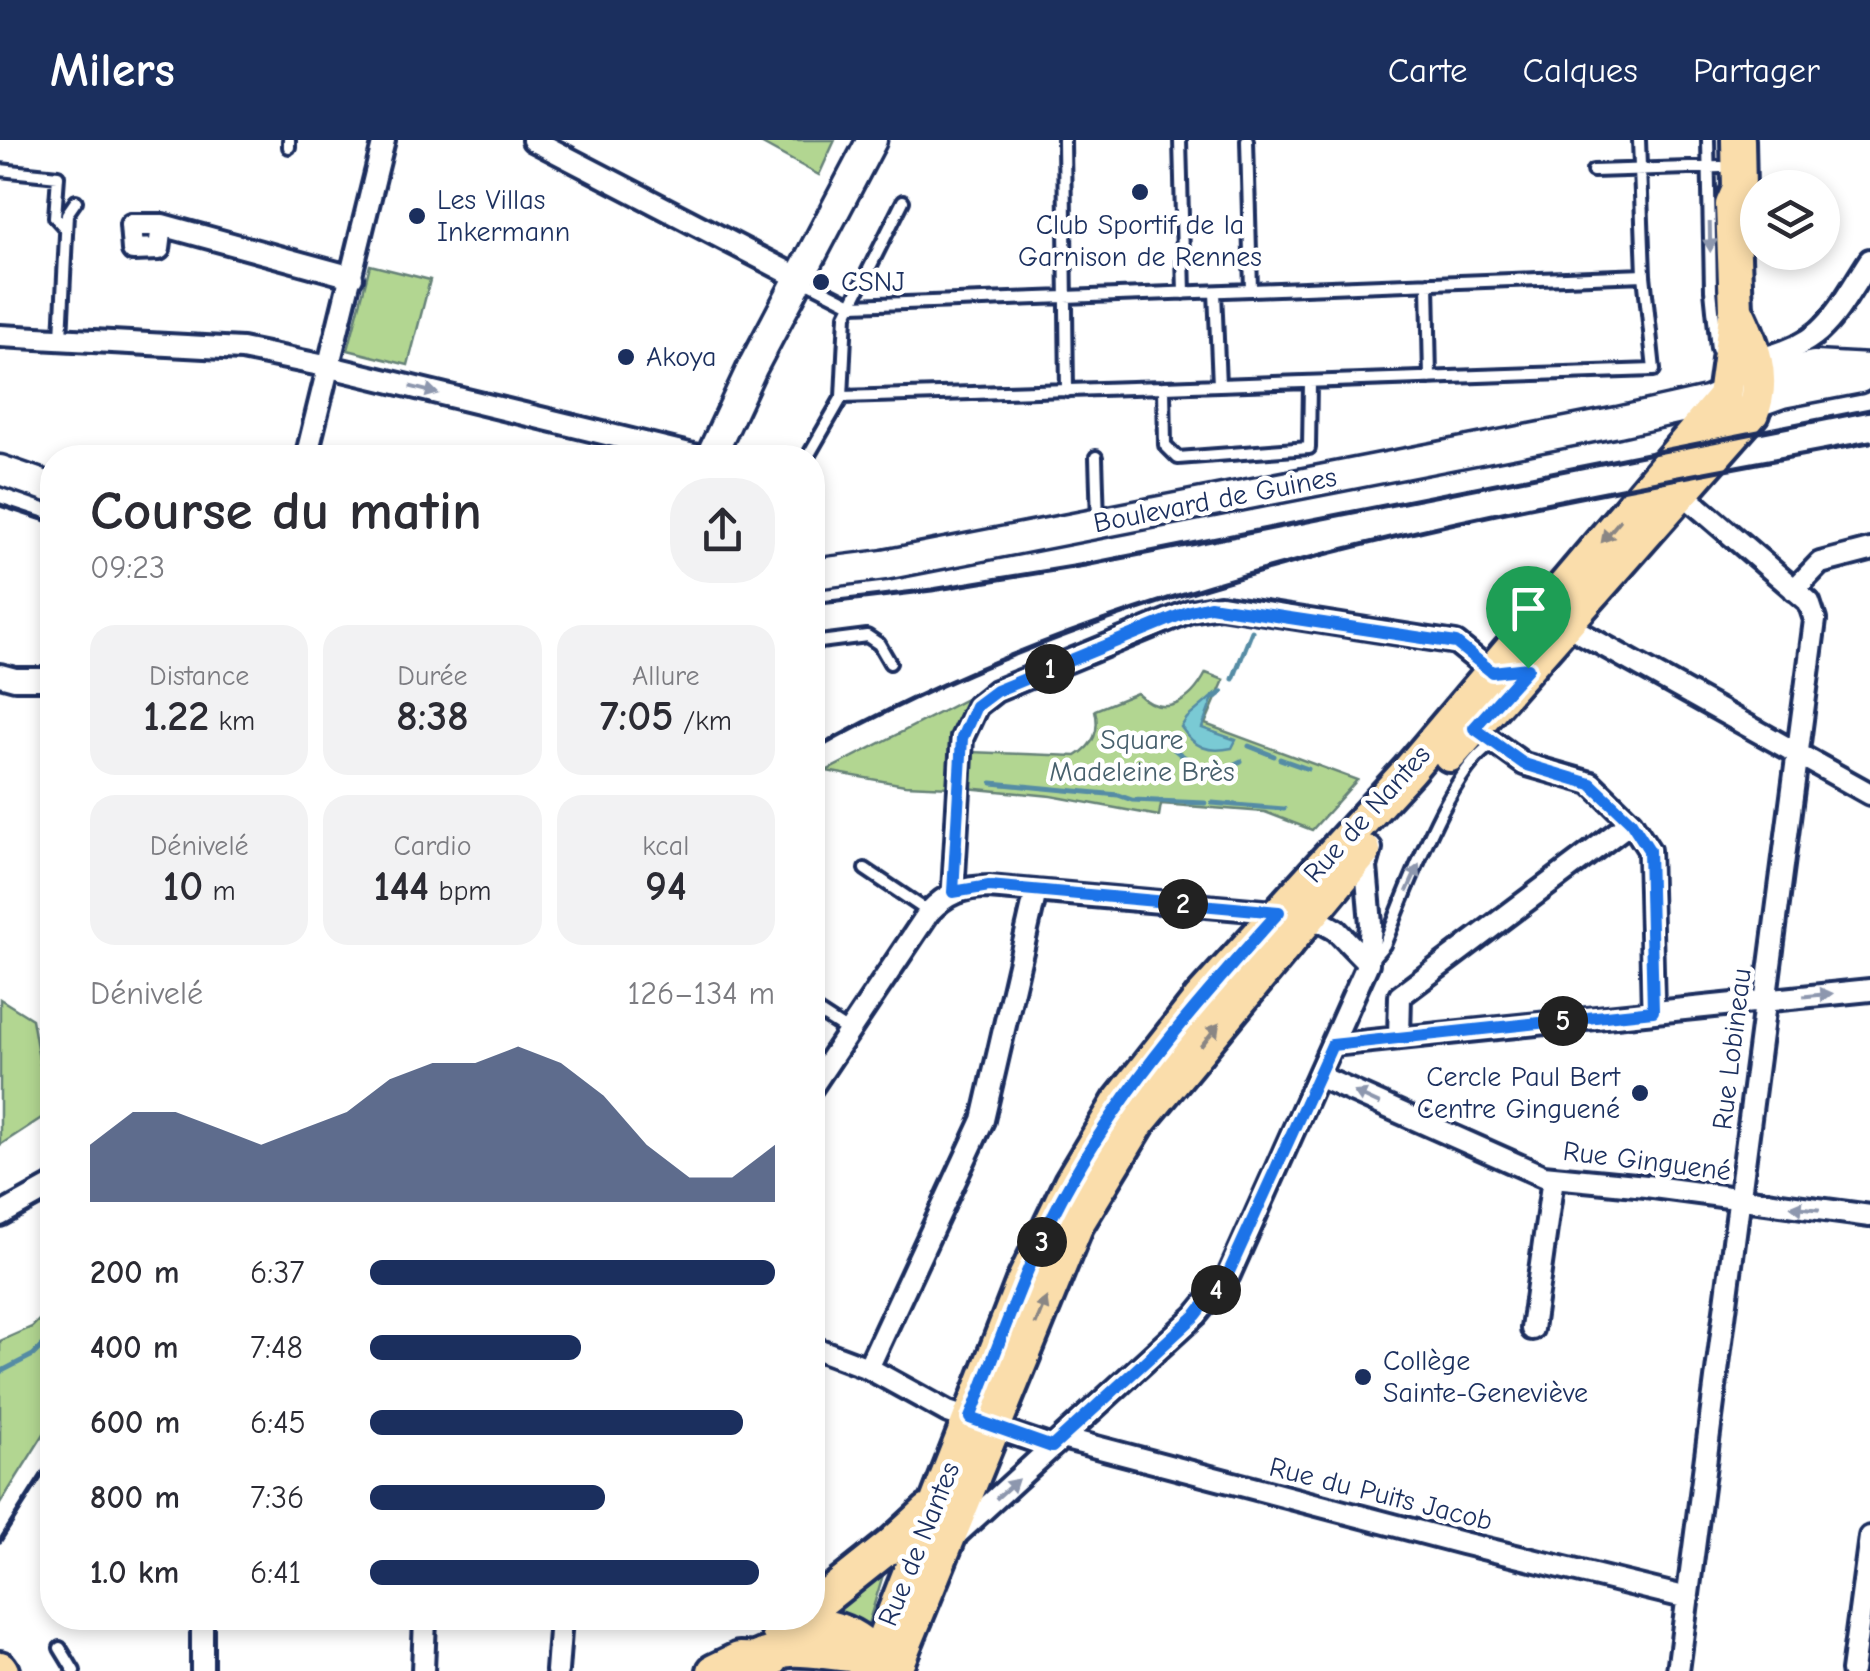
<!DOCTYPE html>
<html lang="fr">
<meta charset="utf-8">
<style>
body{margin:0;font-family:"Comic Neue",sans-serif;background:#f2f2f3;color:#2b2b33;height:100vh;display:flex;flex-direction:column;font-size:38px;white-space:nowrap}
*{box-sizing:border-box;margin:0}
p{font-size:32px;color:#7c7c81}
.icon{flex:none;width:55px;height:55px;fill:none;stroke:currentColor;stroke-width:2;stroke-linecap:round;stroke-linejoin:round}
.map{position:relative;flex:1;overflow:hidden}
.panel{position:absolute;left:40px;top:305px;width:785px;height:1185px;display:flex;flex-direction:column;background:#fff;border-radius:40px;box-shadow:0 5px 15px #0003}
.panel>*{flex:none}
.buttons{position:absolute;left:1740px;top:30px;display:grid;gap:20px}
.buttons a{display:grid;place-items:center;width:100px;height:100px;border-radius:50%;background:#fff;box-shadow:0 5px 15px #0003;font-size:50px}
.pin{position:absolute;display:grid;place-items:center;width:85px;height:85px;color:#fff;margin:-102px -42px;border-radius:50% 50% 50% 0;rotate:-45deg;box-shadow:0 0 10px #0007}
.pin .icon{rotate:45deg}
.km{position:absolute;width:50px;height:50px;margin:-25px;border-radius:50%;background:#222;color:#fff;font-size:28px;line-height:50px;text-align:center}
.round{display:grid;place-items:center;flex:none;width:105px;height:105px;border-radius:40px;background:#f2f2f3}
.headline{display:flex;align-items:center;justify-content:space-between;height:170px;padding:0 50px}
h1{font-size:55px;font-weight:700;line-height:75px}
.stats{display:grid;grid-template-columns:repeat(3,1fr);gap:15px;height:170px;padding:10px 50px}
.stats div{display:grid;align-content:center;border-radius:25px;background:#f2f2f3;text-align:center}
.stats b{font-size:42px;font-weight:700}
.stats small{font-size:28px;font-weight:400}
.stats p{font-size:28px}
.chart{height:280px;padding:20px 50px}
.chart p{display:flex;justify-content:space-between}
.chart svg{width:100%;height:180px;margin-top:10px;fill:#1b2f5e;opacity:.7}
ul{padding:0 50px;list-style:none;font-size:32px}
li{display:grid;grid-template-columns:160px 120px 1fr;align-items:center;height:75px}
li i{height:25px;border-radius:12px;background:#1b2f5e}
header{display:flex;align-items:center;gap:60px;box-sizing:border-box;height:140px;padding:0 50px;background:#1b2f5e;color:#fff}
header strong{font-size:48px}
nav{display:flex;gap:55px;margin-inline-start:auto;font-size:35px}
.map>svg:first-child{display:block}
.green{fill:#b2d691;stroke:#668278;stroke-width:2.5}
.water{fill:#7acad4;stroke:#548ca5;stroke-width:2.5}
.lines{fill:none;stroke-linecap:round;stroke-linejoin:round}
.stream{stroke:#548ca5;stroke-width:5}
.lane-casing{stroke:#1b2f5e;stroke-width:18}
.street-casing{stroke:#1b2f5e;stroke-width:28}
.secondary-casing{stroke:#1b2f5e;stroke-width:35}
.primary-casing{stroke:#1b2f5e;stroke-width:40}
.lane{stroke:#fff;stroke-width:10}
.street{stroke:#fff;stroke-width:20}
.secondary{stroke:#fff;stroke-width:28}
.primary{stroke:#faddab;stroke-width:32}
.rail{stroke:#1b2f5e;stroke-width:5}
.oneway{fill:#8d97ae}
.oneway2{fill:#8a8684}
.route-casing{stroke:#fff;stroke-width:20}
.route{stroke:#1a73e8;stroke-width:12}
.poi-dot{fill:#1b2f5e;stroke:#fff;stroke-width:4}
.labels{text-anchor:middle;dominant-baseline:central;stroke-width:9;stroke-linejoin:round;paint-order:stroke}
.poi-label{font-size:28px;fill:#1b2f5e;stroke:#fff;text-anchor:start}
.street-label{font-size:28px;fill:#1b2f5e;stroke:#fff}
.park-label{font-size:28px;fill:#48616d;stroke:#fff}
</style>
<header>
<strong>Milers</strong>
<nav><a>Carte</a><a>Calques</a><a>Partager</a></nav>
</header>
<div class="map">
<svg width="1870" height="1531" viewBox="0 0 1870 1531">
<rect width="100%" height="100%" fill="#fff"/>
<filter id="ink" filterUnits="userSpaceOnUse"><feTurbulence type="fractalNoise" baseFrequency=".01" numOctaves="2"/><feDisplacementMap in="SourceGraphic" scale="20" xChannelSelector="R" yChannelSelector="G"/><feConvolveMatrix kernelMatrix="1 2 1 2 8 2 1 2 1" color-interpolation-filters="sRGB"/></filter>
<g filter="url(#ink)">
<path class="green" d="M755 0H835L819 35Z
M370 125 430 140 408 225 348 210Z
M1206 533 1224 540 1205 584 1357 640 1312 690 1265 672 1161 664 1159 676 1051 656 967 648 970 612 1076 616C1094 605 1100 591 1095 570L1137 553C1164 580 1191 562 1206 533Z
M976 554 956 585 951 647 905 645 826 631Z
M0 859 32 879 40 925 52 952V971L0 1005Z
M52 1167V1281L0 1364V1201L32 1187Z
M890 1412 861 1507 809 1478Z"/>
<path class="water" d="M1214 555 1202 588 1236 600 1232 608C1208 613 1195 608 1181 587L1187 578Z"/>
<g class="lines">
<path class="stream" d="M1233 539 1252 491
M1214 558 1222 552
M1249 606 1274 616
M1174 609C1190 623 1201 628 1222 629
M1280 619 1308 629
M1233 625 1241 621
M992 643 1118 655 1132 660 1205 663
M1212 663 1284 669
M0 1232 33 1215 52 1196"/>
<g class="lane-casing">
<path id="lane" d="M289 0V7
M1064 0 1067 251
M1180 0 1184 153
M1247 0 1251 150 1644 135 1639 0
M1708 0 1711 150 1717 209
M0 30 58 36 55 77 66 89
M1593 31 1721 27
M800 138 853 165 1251 150
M1428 143 1430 238
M1215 152 1219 245 1654 230 1644 135
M61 198 67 74 76 61
M1219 245 1164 247 1165 305 1178 318 1309 308 1310 242
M842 257 846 175 903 61
M1096 317 1098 381
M807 318 842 257 1164 247
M812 503 867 496 879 504 890 523
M865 729 929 772
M1372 819 1384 805C1405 757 1450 625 1495 603
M812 868 849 892
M60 1508 74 1531"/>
</g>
<g class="street-casing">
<path id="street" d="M533 0 799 138
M162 85 159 109 133 110 131 85H162L352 137
M0 196 242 209 330 227 706 318
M1757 219C1826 204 1834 175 1870 120
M306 318 384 0
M1794 450 1820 423 1870 410
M1565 484 1870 654
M0 535 15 539H52
M1474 588 1524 624 1591 643 1631 682 1649 710 1653 871
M953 752 962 598 977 566 996 551 1190 471 1220 466 1456 503 1492 532
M1399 897 1400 856 1631 682
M1332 905 1870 850
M1318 936 1543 1036 1646 1046 1870 1076
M812 947 929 772C947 753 963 747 989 747L1309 775 1336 790 1368 823
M0 1075 52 1046
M1532 1189 1553 1038
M812 1207 868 1228 948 1272 1052 1307
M868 1228 983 980 1036 751
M1062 1298 1462 1403 1688 1458
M955 1396 1196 1175 1229 1135 1368 823 1371 784 1366 727 1371 708
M202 1531V1478
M423 1531 425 1478
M557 1531 561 1478
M1678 1531 1815 480 1809 462 1682 353
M1852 1531 1870 1397"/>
</g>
<g class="secondary-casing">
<path id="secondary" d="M1737 269 1782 253 1860 238
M710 318 752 228 872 0
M0 330 52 348
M812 434 884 425 1618 282 1707 262 1767 236 1814 226 1870 229"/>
</g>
<g class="primary-casing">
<path id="primary" d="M1450 615 1752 273C1767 237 1752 202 1736 169
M812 1468 891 1405 928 1371
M778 1490C818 1480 850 1486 878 1518
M755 1520C800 1493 855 1531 895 1507
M0 1528 2 1531
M714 1531 739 1519 772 1520
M871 1531 1022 1144 1071 1042 1119 962 1201 858 1409 630 1724 257 1736 169 1732 65 1739 49 1738 0
M894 1531 1077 1084 1139 982 1364 711"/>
</g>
<use href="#lane" class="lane"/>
<use href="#street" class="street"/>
<use href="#secondary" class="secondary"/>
<use href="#primary" class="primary"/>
<path class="rail" d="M0 365 52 382
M812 464 932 450 1085 425 1870 270
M812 611C1135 428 1511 370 1870 302
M0 1401 52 1319"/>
</g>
<defs><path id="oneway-solid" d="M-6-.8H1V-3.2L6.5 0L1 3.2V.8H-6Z" transform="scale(2.5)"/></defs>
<g class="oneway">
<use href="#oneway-solid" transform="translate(1710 97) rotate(89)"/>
<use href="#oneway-solid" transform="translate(424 250) rotate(14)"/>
<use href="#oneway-solid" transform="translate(1413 738) rotate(-66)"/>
<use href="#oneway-solid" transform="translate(1818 855) rotate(-6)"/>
<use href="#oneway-solid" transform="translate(1367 958) rotate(-155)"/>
<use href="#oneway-solid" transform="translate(1805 1068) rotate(-173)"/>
<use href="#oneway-solid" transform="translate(1007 1349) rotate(-42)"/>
</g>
<g class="oneway2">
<use href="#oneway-solid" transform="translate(1611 391) rotate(130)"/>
<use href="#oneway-solid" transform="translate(1210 895) rotate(-51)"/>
<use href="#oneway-solid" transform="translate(1041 1171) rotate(-68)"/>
</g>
</g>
<g class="lines" filter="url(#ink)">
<g class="route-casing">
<path id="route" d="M1210 466 1456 503 1492 532 1528 528 1474 588 1524 624 1591 644 1631 682 1649 710 1653 871 1332 905 1228 1134 1196 1175 1052 1307 970 1278C1002 1198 1029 1114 1073 1038 1129 940 1203 856 1279 772L989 746 953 752 962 598 976 566 996 551 1190 471Z"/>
</g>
<use href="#route" class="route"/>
</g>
<g class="poi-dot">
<circle cx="1140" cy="52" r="10"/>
<circle cx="417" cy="76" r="10"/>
<circle cx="821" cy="142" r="10"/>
<circle cx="626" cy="217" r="10"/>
<circle cx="1640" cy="953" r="10"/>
<circle cx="1363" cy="1237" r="10"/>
</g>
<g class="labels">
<g class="poi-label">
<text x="437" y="60">Les Villas<tspan x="437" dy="32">Inkermann</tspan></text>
<text x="1140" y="85" text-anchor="middle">Club Sportif de la<tspan x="1140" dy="32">Garnison de Rennes</tspan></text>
<text x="841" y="142">CSNJ</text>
<text x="646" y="217">Akoya</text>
<text x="1620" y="937" text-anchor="end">Cercle Paul Bert<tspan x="1620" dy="32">Centre Ginguené</tspan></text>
<text x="1383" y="1221">Collège<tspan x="1383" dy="32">Sainte-Geneviève</tspan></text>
</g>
<g class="street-label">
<text transform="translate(1215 360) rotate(-11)">Boulevard de Guines</text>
<text transform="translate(1367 674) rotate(-48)">Rue de Nantes</text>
<text transform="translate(1732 909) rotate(-83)">Rue Lobineau</text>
<text transform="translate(1647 1021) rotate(7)">Rue Ginguené</text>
<text transform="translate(1381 1354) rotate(14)">Rue du Puits Jacob</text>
<text transform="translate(919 1404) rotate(-68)">Rue de Nantes</text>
</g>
<g class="park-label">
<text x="1142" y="600">Square<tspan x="1142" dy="32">Madeleine Brès</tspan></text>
</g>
</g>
</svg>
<div class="buttons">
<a><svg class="icon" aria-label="layers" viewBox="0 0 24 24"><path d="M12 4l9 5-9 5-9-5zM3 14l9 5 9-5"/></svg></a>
</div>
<div class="pin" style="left:1528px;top:528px;background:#1e9e55"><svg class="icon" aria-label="arrive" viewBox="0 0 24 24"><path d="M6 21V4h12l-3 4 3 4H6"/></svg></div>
<b class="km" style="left:1050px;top:529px">1</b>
<b class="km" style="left:1183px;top:764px">2</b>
<b class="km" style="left:1042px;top:1102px">3</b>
<b class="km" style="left:1216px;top:1150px">4</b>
<b class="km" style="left:1563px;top:881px">5</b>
<section class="panel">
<div class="headline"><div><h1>Course du matin</h1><p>09:23</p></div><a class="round"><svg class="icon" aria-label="share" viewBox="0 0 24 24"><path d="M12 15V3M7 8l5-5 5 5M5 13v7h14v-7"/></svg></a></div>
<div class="stats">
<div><p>Distance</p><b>1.22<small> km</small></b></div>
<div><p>Durée</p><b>8:38</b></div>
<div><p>Allure</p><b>7:05<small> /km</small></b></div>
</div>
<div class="stats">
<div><p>Dénivelé</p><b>10<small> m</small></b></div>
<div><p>Cardio</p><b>144<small> bpm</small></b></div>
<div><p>kcal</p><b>94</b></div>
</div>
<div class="chart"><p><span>Dénivelé</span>126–134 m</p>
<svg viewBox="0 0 160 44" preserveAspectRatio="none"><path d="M0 44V30L10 22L20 22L30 26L40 30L50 26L60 22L70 14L80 10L90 10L100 6L110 10L120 18L130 30L140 38L150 38L160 30V44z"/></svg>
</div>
<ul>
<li><b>200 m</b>6:37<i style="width:100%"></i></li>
<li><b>400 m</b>7:48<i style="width:52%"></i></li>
<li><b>600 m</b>6:45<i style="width:92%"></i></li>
<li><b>800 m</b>7:36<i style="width:58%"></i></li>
<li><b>1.0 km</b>6:41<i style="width:96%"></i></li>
</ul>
</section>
</div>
